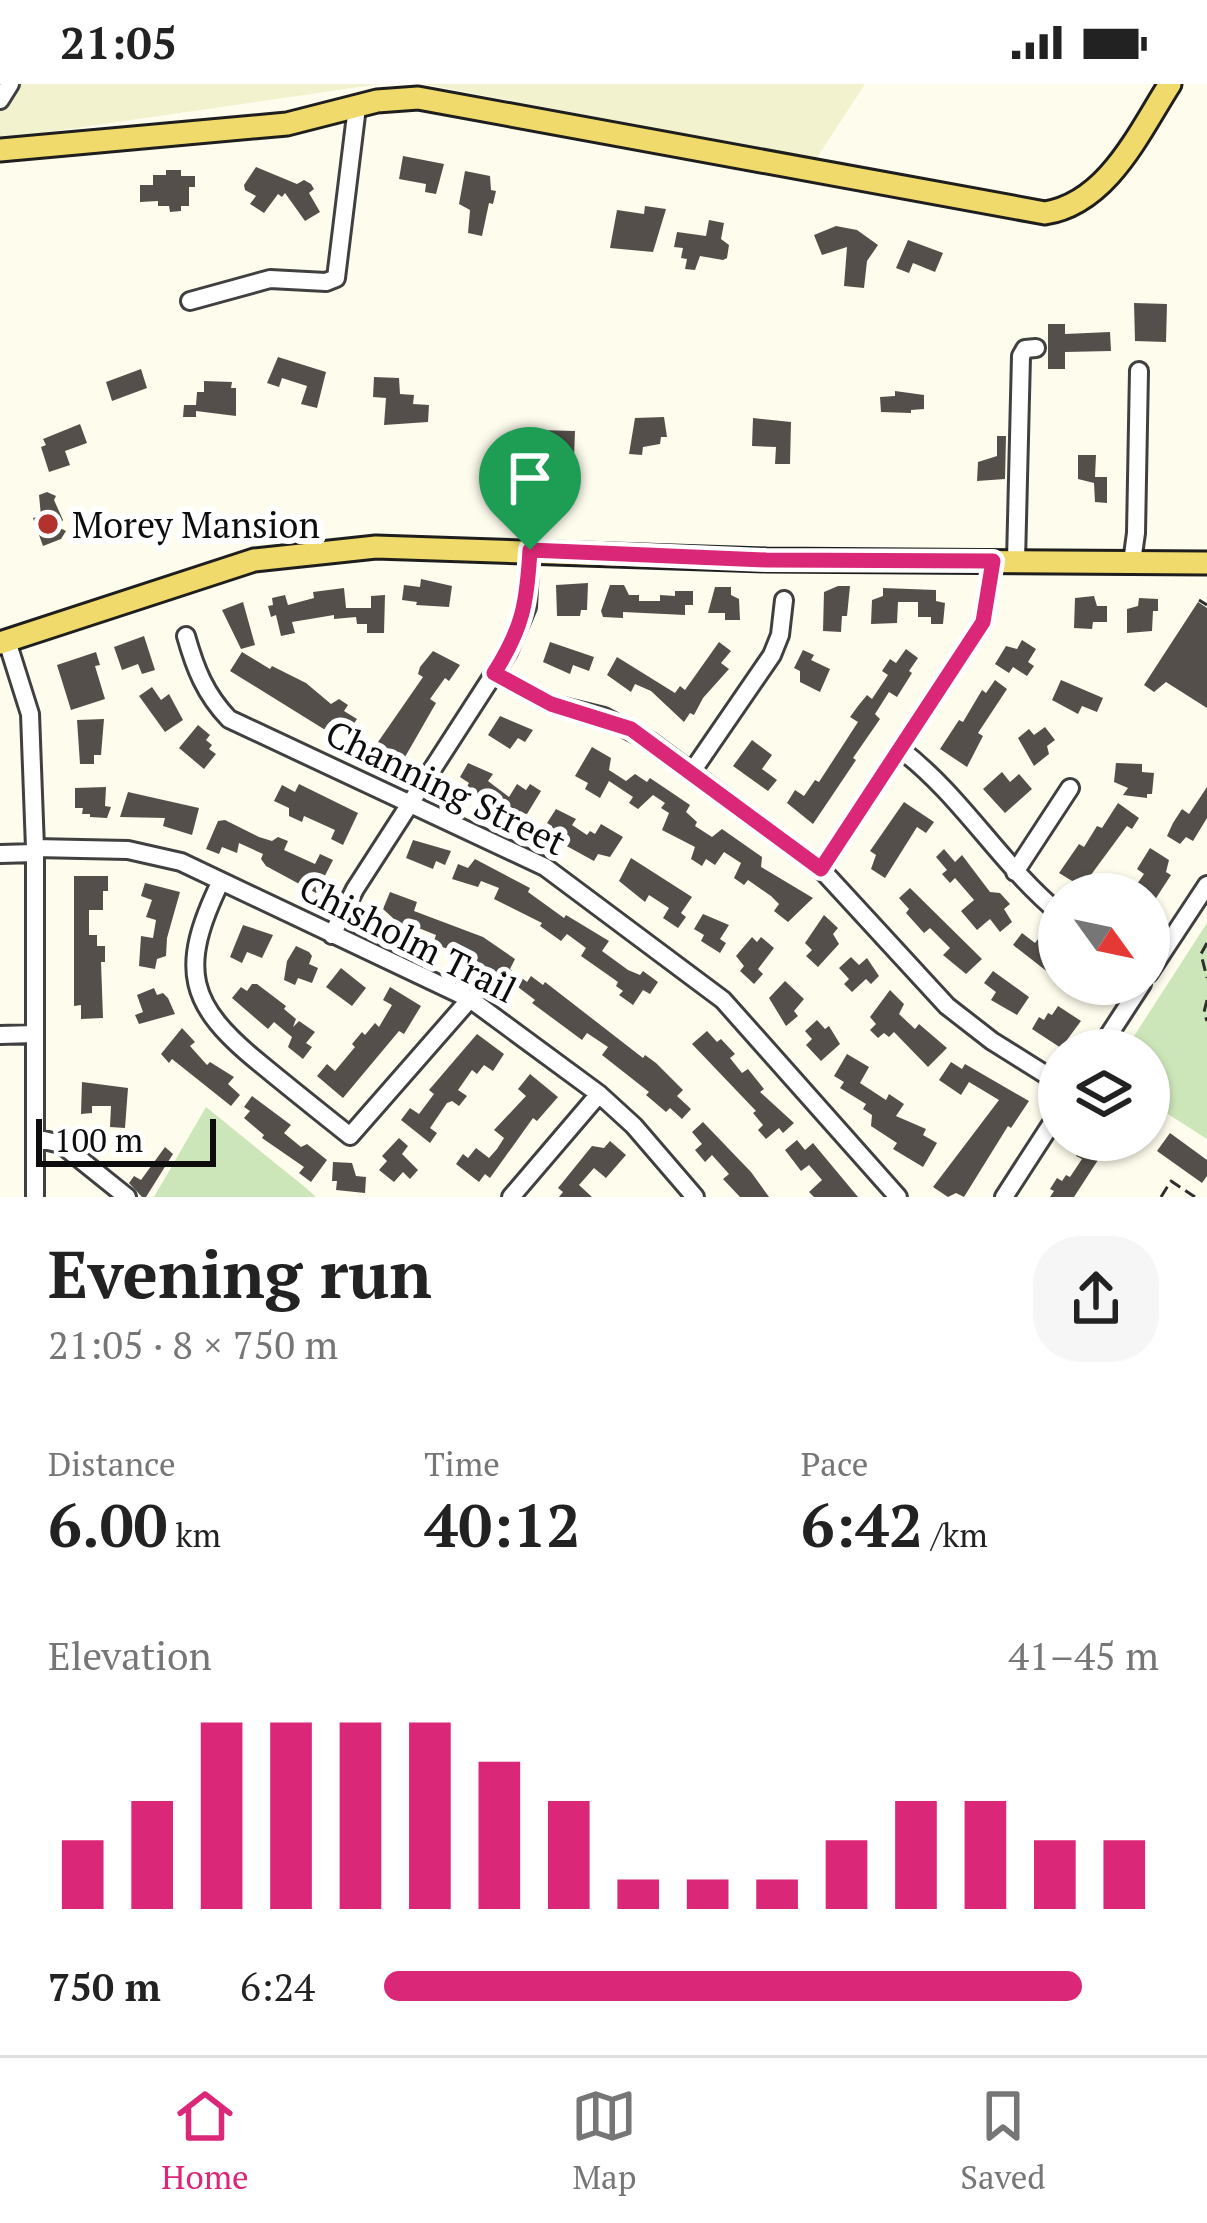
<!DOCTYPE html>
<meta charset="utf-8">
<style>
body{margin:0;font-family:"PT Serif",serif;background:#f6f6f6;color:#222;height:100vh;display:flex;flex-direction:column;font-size:45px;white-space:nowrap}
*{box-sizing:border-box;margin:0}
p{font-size:39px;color:#767676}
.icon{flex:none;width:66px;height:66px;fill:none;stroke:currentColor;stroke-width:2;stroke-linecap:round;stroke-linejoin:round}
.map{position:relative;height:1113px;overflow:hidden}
.details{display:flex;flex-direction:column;background:#fff;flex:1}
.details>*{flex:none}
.needle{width:78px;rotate:123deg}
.buttons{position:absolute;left:1038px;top:789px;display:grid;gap:24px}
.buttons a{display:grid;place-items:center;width:132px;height:132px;border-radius:50%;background:#fff;box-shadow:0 3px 9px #0004;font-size:60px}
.scale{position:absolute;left:36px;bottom:30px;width:180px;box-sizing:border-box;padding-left:12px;border:6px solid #0d0d0d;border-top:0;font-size:33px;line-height:42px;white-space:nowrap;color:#0d0d0d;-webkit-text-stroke:9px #fff;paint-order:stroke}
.pin{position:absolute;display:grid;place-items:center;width:102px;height:102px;color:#fff;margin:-123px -51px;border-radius:50% 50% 50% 0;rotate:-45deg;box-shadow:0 0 12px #0007}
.pin .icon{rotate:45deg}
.round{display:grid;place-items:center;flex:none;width:126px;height:126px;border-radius:48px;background:#f6f6f6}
.head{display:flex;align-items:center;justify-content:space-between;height:204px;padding:0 48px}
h1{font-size:66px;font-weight:800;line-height:90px}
.stats{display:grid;grid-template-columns:repeat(3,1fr);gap:18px;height:204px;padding:12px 48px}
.stats div{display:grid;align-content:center}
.stats b{font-size:60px;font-weight:800}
.stats small{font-size:33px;font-weight:400}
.stats p{font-size:33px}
.chart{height:336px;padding:24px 48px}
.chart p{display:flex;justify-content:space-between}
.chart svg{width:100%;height:216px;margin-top:12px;stroke:#db2777;stroke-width:6}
ul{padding:0 48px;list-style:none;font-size:39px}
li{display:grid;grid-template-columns:192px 144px 1fr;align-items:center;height:90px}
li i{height:30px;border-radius:15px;background:#db2777}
.status{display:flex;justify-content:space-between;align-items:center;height:84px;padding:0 60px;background:#fff;direction:ltr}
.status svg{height:33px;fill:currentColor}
.dock{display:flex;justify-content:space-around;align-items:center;height:168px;border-top:3px solid #e0e0e0;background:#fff;font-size:33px;color:#767676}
.dock a{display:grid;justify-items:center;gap:6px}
.dock .current{color:#db2777}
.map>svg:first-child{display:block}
.farmland{fill:#f2f2cf}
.green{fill:#cde6b9}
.building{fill:#544f4a}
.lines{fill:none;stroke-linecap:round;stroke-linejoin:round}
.minor-casing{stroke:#404040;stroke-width:22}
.major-casing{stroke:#1e1e1e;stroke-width:27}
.path{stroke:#2f2f2f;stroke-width:3;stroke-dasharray:12 6;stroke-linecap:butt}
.minor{stroke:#fff;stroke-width:16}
.major{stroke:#f0da6b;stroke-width:21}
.route-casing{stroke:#fff;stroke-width:24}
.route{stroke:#db2777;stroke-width:15}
.poi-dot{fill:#b4322e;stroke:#fff;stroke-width:4.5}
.labels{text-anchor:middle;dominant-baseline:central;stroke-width:12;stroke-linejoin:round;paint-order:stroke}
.poi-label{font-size:36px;fill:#0d0d0d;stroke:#fff;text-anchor:start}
.street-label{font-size:36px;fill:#0d0d0d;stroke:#fff}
</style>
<div class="status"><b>21:05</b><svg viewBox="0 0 49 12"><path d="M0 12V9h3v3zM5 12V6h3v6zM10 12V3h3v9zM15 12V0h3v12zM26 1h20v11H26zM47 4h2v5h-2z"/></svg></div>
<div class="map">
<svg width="1207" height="1113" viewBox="0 0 1207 1113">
<rect width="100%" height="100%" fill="#fefced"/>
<path class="farmland" d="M0 0H380L0 55Z
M423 0H865L816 75Z"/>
<path class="green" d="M1207 839V1055L1149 1018V966H1125Z
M206 1023 306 1104 316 1113H154Z"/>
<path class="building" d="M403 72 444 80 436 110 425 108 426 100 399 95Z
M256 83 297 100 304 96 311 100 314 105 309 109 320 128 305 137 285 109 282 113 278 110 264 129 250 120 256 112 245 106 244 101Z
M166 86H181V92H195V103H189V122H181V127L170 128 169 122H158V117L140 118V101H153V91H166Z
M465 87 490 92 491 106 496 107 493 120 489 119 482 152 468 149 470 126 459 120Z
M645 122 666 125 653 168 610 164 617 126 644 130Z
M709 136 724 139 721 155 729 161 727 174 723 176 700 172 695 186 685 185 687 175 681 174 683 164 674 163 677 148 706 152Z
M836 142 857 146 878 161 867 177 864 204 844 202 847 163 822 171 814 151Z
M908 156 943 169 935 188 913 179 909 189 896 184Z
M1134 219 1167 220 1166 258 1135 257Z
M1048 240H1065V250L1110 248 1111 267 1065 268V285H1048Z
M278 273 326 288 317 324 301 320 307 302 282 294 279 303 267 299Z
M141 285 147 304 112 317 106 298Z
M374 293 399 294 400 310 414 311 413 320 429 321 428 338 384 341 386 314 373 313Z
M204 297 232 298 231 304H236V332L196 327V333H183L184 321H196L197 308H204Z
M895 307 924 311V325L911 326V329L881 328 880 313 895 312Z
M664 333 667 353H661L660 360 643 363 642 371 629 370 635 334Z
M753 334 791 338 790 380H775L776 363 752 362Z
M80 340 87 359 65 367 70 381 49 388 41 363 46 361 43 355Z
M537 346 575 347 574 373H517V358H528V349Z
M997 352H1006L1005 395 977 397 978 378 997 372Z
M1078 371H1096L1095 393H1107V419L1095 418 1094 399 1078 395Z
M47 408 56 412 54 416 63 436 58 443 66 447 61 455 43 462 33 434 41 432 39 411Z
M421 495 452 502 449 523 416 521 417 518 402 516 404 501 420 503Z
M588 499 587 526H581L580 532H557L556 501Z
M610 501H624L629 511H639V517H660V511L675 512V507H693V521H685V531L623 528V534L603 533 601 527Z
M838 502H850L847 532H842L841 548 823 547 824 508Z
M715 503H731V511L739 515 740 536H725V529H708Z
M344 504 346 524H371V512L385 511 384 549H367V540H357L356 533 334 535V531L292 538 295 549 281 552 276 531 271 533 268 522 273 521 272 514 285 511 288 521 314 514 313 508Z
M883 504 936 506V517L945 519 943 540H931V533H918V518H898L897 539 871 540 872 516 883 512Z
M1094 512 1097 522H1107V538H1093L1092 545 1074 544 1075 514Z
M1139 514 1158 515V527H1153L1152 547 1127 549V525L1138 522Z
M243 518 255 561 241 565 222 526Z
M1198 518 1207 524V624L1166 598 1154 608 1144 601Z
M144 552 155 586 142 590 138 580 122 586 114 563Z
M1022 556 1036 565 1028 578 1034 582 1027 592 1013 583 1009 589 995 580 1006 562 1017 565Z
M550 558 594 573 589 587 573 581 570 590 543 578Z
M719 558 731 567 721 579 729 585 703 614 694 631 690 629 684 638 651 607 635 600 631 608 607 591 617 573 675 609 680 602 685 606Z
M906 565 918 574 909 587 912 589 897 613 889 608 875 630 880 635 853 674 856 676 813 740 787 719 795 706 804 712 815 696 819 698 858 638 850 633 858 622 867 611 872 615 888 591 882 587 890 575 896 579Z
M803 566 814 571 811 576 830 585 820 608 800 598V587L794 584Z
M433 567 460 581 449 597 445 594 430 615 436 619 405 673 401 670 397 677 392 674 386 682 369 671 423 593 418 590 420 583Z
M96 568 100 581 95 582 105 615 71 626 57 581Z
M242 568 270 585 272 582 306 599 331 620 339 615 348 621 344 627 357 635 348 648 340 644 335 652 230 587Z
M995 596 1007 605 978 649 983 652 967 683 940 665 959 636 963 638 982 606 986 609Z
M1061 596 1103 614 1097 628 1082 622 1078 630 1052 616Z
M152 603 161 616 169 610 183 636 165 648 139 612Z
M500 632 533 646 525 658 518 654 510 665 488 651Z
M104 635 101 671H94V680H80L77 636Z
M198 641 210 651 206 656 212 661 209 665 216 670 204 685 179 664Z
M1045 643 1055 656 1047 662 1049 670 1034 682 1018 654 1029 645 1034 651Z
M752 656 772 671 762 685 777 696 768 707 733 682Z
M592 663 611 674 609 686 626 697 635 690 647 698 650 694 690 721 686 728 697 738 695 742 712 753 722 745 762 773 761 783 813 814 788 838 774 827 779 820 771 812 748 796 744 801 734 794 741 779 724 768 715 781 706 775 702 782 691 775 695 763 662 746 669 729 661 724 665 719 653 711 638 725 629 719 633 713 609 697 600 714 585 705 588 699 575 692Z
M468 679 493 690 488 697 509 713 517 700 526 706 530 700 541 707 527 730 514 728 510 735 466 704 469 699 460 693Z
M1116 679 1142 680V688L1154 689 1152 710H1147V714L1123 711 1128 704 1114 698Z
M1002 688 1010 698 1019 690 1032 705 1005 729 983 705Z
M299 700 358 729 343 761 331 755 335 746 304 732 302 738 289 732V724L274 717 282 701 295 708Z
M106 703 105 722 111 723 107 734 90 733V730H82L83 724H75V704Z
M1207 703V734L1193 757 1186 753 1180 760 1167 752 1173 739 1182 725 1189 730Z
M128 708 199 724 192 751 163 742 165 734 120 733Z
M904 718 934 738 926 749 917 743 885 794 871 785 876 771 870 767Z
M1118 719 1139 734 1132 745 1127 742 1082 803 1059 789 1079 760 1084 763 1097 742 1102 744Z
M556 725 576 735 572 741 587 751 590 747 595 750 601 740 623 753 610 773 598 770 594 777 552 754V742L547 739Z
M225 736 259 753 272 757 278 753 288 757 284 766 315 780 320 770 333 776 316 809 266 782 261 775 263 770 239 759 237 769 222 763 219 770 206 765 218 737Z
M413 756 451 767 445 781 436 777 433 785 406 774Z
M1150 764 1169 776 1166 788 1171 791 1149 825V810H1130L1144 790 1137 785Z
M944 765 955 778 962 771 990 808 1000 809 1010 820 1004 825 1012 838 1000 848 990 835 977 846 961 827 974 816 955 794 950 799 942 790 947 786 936 773Z
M631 774 692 813 681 829 686 833 678 844 663 834 669 824 649 811 645 818 619 797Z
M475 775 530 804 528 808 564 834 566 831 609 857 602 867 628 886 640 891 643 887 658 898 650 910 643 906 633 921 619 911 623 907 616 902 618 898 581 872 586 864 567 850 561 857 540 842 542 839 494 815 499 804 481 797 478 803 452 795 458 780 468 784Z
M74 792H108V807H103V826H89V851H97V862H105V878H101L103 934 81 935V921L74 922Z
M145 799 180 808 167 854 166 872 157 875 155 885 139 882 141 852 153 854 156 836 146 833 152 816 141 812Z
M910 804 982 875 966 890 943 871 950 864 930 844 924 849 906 829 909 825 899 814Z
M390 808 417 818 414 827 483 853 515 875 510 885 527 898 531 892 543 901 545 898 643 974 645 971 656 979 683 1006 677 1012 691 1025 682 1035 670 1024 666 1028 646 1011 649 1008 602 971 608 963 587 949 582 956 532 919 535 916 510 897 508 901 467 876 470 872 433 860 436 851 411 841 408 848 392 841 395 836 383 825Z
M703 830 729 841 720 855 726 859 720 869 701 857 704 851 694 845Z
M824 831 838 844 833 850 839 860 818 883 806 872 812 866 805 859Z
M243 841 273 851 262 874 247 868 242 879 230 873Z
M1022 849 1035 859 1041 851 1059 869V876L1049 889 1013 861Z
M752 853 757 858 761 853 774 864 758 885 763 890 754 900 740 887 744 882 736 872Z
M296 862 309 868 312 872 309 880 318 884 312 899 298 894 295 901 284 896 287 877Z
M851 873 859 881 867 874 879 892 871 900 866 895 852 908 844 900 849 895 839 884Z
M341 884 366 904 352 922 326 903Z
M993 887 1029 913 1017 931 991 916 996 908 984 899Z
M785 897 804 915 794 927 798 932 786 942 769 914Z
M252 900H257L286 922 284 925 296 935 293 943 299 937 315 948 306 959 312 963 303 975 288 963 292 953 274 938 268 945 232 914 241 903 247 907Z
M390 903 421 922 404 950 399 947 343 1014 317 992 327 980 335 987 355 963 352 960 362 948 365 951 375 939 379 943 392 921 383 916Z
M154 904 157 911 163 909 168 914 175 930 139 940 135 931 143 928 137 911Z
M890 906 904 920 899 930 915 945 919 940 947 964 928 983 894 948 889 953 884 949 878 954 870 946 876 940 870 933Z
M1058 922 1081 937 1061 964 1032 945 1039 933 1044 936 1048 929 1052 931Z
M817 936 825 945 829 942 840 960 821 977 806 961 812 955 805 947Z
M182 944 195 958 190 962 207 981 210 978 234 993 228 1000 240 1011 231 1022 172 975 169 979 161 970Z
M707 947 717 958 721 955 735 970 730 974 742 989 748 985 764 1005 760 1008 794 1039 783 1049 779 1044 766 1055 758 1046 763 1041 753 1029 756 1027 692 960Z
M477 950 504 970 493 987 484 981 477 990 472 986 458 1006 467 1012 459 1022 452 1017 447 1019 430 1044 437 1049 430 1059 401 1036 410 1024 419 1030 434 1010 429 1006Z
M847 970 869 983 860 999 886 1016 889 1010 904 1020 896 1032 926 1045 923 1051 937 1059 923 1083 893 1065 897 1059 871 1042 872 1031 863 1025 866 1020 840 1004 844 998 834 992Z
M951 978 962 985 965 980 1029 1017 1011 1044 1008 1042 964 1113 956 1109 948 1113 933 1103 999 1016 969 998 961 1011 939 996Z
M530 990 558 1013 537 1037 533 1034 490 1094 485 1090 479 1098 456 1080 463 1070 468 1074 476 1064 489 1074 497 1065 504 1054 494 1046 526 1012 518 1005Z
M82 998 128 1004 125 1044 110 1043 111 1022H92V1029L81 1030Z
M252 1012 291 1041 284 1049 301 1063 307 1060 327 1076 311 1098 299 1089 304 1083 262 1054 264 1051 244 1034 250 1027 244 1023Z
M703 1038 751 1088 769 1113H740L723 1095 729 1090 712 1071 705 1078 695 1066 702 1060 692 1048Z
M1170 1049 1207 1076V1092L1202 1099 1157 1067Z
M399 1054 408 1062 402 1070 418 1086 410 1095 403 1088 394 1098 379 1086 387 1077 382 1072Z
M797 1056 805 1066 813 1059 858 1113H814L809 1108 822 1096 809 1081 801 1087 785 1066Z
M1086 1056H1111L1074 1113H1050L1054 1107 1050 1105 1057 1094 1062 1097 1066 1091 1070 1093 1082 1075 1076 1072Z
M610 1057 626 1071 606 1094 594 1084 579 1101 592 1113H559L563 1108 558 1104 592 1062 604 1064Z
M165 1063 173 1070 146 1113H142L129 1099 134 1092 141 1096Z
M333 1078 352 1079 356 1092 366 1093 365 1109 336 1106 337 1097H332Z"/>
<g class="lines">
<g class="minor-casing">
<path id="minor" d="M0 16 10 0
M190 217 270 195 326 198 336 194 357 23
M1016 477 1021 272 1025 265 1036 264
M1132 478 1136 449 1139 287
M186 552C195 584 205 610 229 635L545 783 723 916 898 1113
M7 557 30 630 35 764V1113
M495 589 551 620 604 633 651 658 821 785 947 922 992 957 1059 999
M900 665C961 711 1000 780 1059 829
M691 689 772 571 780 551 784 516
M35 764 128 766 181 778 470 915 599 1010 634 1042 695 1113
M0 770 35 769
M821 785 983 538 993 477
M1015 788 1070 704
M221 797C178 885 187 921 262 981 291 1005 320 1028 350 1052L470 915
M332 851 355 805 508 568 527 523 530 466
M1149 889 1207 801
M0 951 34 950
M1099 966 1142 900
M35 1054 61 1060 127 1113
M511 1113 599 1010
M1004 1113 1059 1028"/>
</g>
<g class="major-casing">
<path id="major" d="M0 66 287 40 377 17 418 14 1045 129C1108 119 1139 48 1170 0
M0 559 254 476 376 463 766 476 1207 479"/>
</g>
<path class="path" d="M1199 516 1207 521
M1207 859 1201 870 1207 894
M1207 916 1204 928 1207 937
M1161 1113 1171 1097 1195 1113"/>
<use href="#minor" class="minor"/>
<use href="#major" class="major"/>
</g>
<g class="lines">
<g class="route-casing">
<path id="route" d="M530 466 766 476 993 477 983 538 821 785 631 645 551 620 494 589C523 544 527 518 530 466Z"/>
</g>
<use href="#route" class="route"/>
</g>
<circle class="poi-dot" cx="48" cy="440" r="12"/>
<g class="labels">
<g class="poi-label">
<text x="72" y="440">Morey Mansion</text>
</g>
<g class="street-label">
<text transform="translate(446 703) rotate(26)">Channing Street</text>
<text transform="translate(408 854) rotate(27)">Chisholm Trail</text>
</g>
</g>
</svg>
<div class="buttons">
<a><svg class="needle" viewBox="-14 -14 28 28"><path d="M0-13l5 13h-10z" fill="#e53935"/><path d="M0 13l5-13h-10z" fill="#767676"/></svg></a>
<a><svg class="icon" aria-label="layers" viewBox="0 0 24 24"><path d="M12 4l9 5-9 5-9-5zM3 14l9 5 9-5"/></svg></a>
</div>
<div class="scale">100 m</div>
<div class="pin" style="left:530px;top:466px;background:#1e9e55"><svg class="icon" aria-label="arrive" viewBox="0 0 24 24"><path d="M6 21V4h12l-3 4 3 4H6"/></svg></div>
</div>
<section class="details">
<div class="head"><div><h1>Evening run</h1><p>21:05 · 8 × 750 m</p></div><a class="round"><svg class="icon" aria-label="share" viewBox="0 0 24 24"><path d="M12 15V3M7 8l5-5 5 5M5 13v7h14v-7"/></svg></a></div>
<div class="stats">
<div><p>Distance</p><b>6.00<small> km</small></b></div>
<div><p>Time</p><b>40:12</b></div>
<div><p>Pace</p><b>6:42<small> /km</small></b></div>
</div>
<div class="chart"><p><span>Elevation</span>41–45 m</p>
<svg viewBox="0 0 160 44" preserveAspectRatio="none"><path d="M5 44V30M15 44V22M25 44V6M35 44V6M45 44V6M55 44V6M65 44V14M75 44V22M85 44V38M95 44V38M105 44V38M115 44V30M125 44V22M135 44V22M145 44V30M155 44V30"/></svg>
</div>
<ul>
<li><b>750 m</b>6:24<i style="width:90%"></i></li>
</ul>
</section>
<nav class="dock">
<a class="current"><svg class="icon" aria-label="home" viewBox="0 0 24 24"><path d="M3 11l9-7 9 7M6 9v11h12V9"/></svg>Home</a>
<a><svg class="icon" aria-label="map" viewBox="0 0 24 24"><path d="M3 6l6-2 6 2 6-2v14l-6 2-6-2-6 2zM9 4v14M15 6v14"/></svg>Map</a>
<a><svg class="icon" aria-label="saved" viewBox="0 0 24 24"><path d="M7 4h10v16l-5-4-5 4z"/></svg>Saved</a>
</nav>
